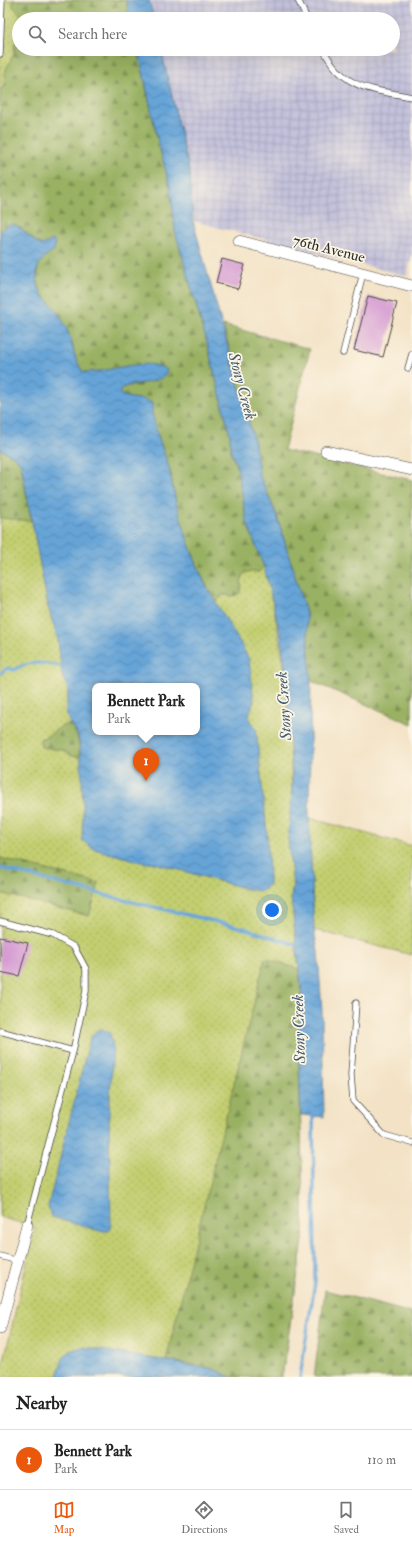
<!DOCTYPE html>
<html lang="en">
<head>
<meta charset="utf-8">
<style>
  body { margin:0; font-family:"IM FELL Double Pica",serif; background:#f2f2f2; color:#222 }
  .you { position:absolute; left:272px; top:910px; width:14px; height:14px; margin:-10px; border:3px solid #fff; border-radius:50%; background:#1a73e8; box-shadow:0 0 0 6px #1a73e833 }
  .badge { display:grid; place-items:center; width:26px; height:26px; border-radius:50%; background:#ea580c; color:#fff; font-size:13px; font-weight:700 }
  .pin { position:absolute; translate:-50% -33px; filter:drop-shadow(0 1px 2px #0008) }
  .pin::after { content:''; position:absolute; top:21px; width:14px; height:12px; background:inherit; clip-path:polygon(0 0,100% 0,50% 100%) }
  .popup { position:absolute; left:92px; top:683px; width:108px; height:52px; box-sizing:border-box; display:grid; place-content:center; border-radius:8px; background:#fff; filter:drop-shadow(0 1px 3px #0005); font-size:13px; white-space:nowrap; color:#767676 }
  .popup b { font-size:15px; color:#222 }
  .popup::after { content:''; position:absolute; left:50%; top:100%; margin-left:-8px; border:8px solid transparent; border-top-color:#fff }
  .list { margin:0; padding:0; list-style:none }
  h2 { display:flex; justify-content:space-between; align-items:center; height:52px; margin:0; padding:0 16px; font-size:17px }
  h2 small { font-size:13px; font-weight:400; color:#767676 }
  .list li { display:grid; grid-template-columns:26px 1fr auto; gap:12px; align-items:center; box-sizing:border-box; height:60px; padding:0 16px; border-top:1px solid #e0e0e0 }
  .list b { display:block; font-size:15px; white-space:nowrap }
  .list p { margin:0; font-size:13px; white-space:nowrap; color:#767676 }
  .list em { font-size:13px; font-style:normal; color:#767676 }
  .icon { flex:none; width:22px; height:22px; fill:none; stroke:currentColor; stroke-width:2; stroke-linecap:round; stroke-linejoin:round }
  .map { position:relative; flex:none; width:412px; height:1377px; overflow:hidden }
  .search { position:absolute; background:#fff; box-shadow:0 4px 16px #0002; left:12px; right:12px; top:12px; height:44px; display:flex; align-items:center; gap:10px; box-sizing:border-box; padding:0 14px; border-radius:22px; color:#767676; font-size:15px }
  .sheet { height:112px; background:#fff }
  nav { display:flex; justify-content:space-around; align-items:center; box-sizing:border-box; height:56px; border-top:1px solid #e0e0e0; background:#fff; font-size:11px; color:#767676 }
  nav a { display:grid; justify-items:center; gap:2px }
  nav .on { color:#ea580c }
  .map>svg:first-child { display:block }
  .industrial { fill:url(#industrial-grid) }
  .grass { fill:url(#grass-dots); stroke:#767c4d; fill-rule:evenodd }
  .forest { fill:url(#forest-firs); stroke:#626e46 }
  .water { fill:url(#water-waves); stroke:#486882; fill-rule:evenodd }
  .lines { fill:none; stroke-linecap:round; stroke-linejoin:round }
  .stream { stroke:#66a4d8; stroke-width:3.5 }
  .building { fill:#d69cd3 }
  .lane-casing { stroke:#494642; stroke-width:7 }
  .street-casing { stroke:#494642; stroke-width:12 }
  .lane { stroke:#fff; stroke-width:5.5 }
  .street { stroke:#fff; stroke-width:11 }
  .labels { text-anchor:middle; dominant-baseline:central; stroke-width:3.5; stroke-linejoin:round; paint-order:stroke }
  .street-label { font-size:15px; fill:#2b2b2b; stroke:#fcf5e5 }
  .water-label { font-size:16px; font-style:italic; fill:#435b70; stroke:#fcf5e5 }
</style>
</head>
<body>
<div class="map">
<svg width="412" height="1377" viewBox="0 0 412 1377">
  <defs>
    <pattern id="industrial-grid" width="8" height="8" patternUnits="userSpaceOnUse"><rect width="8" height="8" fill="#c3c1db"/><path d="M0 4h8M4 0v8" fill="none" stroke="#a8a6bc"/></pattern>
    <pattern id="grass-dots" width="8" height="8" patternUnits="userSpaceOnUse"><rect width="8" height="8" fill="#c2ce6f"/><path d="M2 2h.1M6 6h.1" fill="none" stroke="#a7b160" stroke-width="1.8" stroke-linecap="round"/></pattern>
    <pattern id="forest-firs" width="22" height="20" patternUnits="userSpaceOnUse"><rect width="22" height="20" fill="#99b162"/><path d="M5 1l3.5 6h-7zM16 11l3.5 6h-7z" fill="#7d9051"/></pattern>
    <pattern id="water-waves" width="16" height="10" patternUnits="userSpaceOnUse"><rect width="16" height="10" fill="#66a4d8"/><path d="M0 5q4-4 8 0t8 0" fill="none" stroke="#5486af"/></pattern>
  </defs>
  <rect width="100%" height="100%" fill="#fcf5e5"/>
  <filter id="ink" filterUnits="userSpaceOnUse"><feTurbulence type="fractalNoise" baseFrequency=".025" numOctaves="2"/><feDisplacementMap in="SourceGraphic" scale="8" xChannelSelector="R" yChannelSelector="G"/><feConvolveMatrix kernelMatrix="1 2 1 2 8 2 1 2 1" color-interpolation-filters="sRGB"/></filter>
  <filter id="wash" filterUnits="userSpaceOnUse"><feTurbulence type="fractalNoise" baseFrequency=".012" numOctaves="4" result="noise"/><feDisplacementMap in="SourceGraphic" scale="16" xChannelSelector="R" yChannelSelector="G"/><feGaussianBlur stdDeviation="0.9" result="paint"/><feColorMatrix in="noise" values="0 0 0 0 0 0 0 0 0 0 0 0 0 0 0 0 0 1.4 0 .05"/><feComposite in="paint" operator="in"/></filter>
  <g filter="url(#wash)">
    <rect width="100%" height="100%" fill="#f3e2c5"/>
    <polygon class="industrial" points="149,0 412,0 412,254 407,276 193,221 190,174 161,49 393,49 393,19 154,19"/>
    <g class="grass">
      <path d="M0,0H126L130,19H19V49H138L173,221L271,593L286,676L288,728L290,745L292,792L288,840L293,885L291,897L302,996L298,1034L304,1233L282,1377H0L35,1227L0,1217ZM95,686H197V732H95Z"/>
      <polygon points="309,818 412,846 412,955 314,930"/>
    </g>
    <g class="forest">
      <polygon points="13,0 126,0 130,19 22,19 20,14 13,7"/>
      <path d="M19,34V49H138L158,142L170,187L175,231L207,343L230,435L231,453L237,466L247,523L264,567L259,572H245L242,577L240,593L234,596L223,595L215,602C197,570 185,536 176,501C173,490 172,479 169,468C163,446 152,426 151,403C142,396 130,401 121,394V389L126,386L141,385L83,372L76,362L71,339L53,306L41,293L37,278L38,265L43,257L54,250L53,240L42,245C29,240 25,227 11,224L0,232V91L4,85L6,69L14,54L15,43Z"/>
      <polygon points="223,325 310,349 284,450 412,480 412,724 311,681 306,613 277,516 259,474 255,444"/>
      <polygon points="0,449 15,457 21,464 31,521 0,518"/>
      <path d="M70,724C78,735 80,743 79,757L72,756L63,750L41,747L40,739C52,736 58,725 70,724Z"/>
      <polygon points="0,858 99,883 89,916 0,893"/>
      <polygon points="265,958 299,969 302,996 298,1034 304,1233 282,1377 231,1377 213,1369 166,1360"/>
      <polygon points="325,1290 412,1313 412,1377 314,1377"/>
    </g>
    <g class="water">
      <polygon points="126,0 149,0 154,19 130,19"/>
      <polygon points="138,49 161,49 190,174 193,221 255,444 259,474 277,516 306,613 311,681 309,818 314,930 318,951 322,1012 324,1117 301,1115 298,1034 302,996 291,897 293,885 288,841 292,792 292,770 288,728 286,676 281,637 264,567 247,523 237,466 231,452 230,435 207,343 175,231 170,187 158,142"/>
      <path d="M11,224C25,227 29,240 42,245L53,240L55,242L54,250C37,261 32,273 41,292C43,297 49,302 53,306C58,313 62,319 66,327C73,343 73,358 83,372C107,374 146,355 167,370L165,376C151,385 132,382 121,389V394C130,401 142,396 152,403V412L157,433L169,468L176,502L191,550L205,584L241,644L249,660L254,701L249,715L250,722L253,723L256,728L267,832L269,877V884L264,890L259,891L247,889L151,862L146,863L94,849L82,840L83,805L80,745L77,733L70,724L66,712L68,689L62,676L58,640L48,607L21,464L15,457L0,449V232L3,228ZM95,686H197V732H95Z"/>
      <polygon points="97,1030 104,1030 110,1033 113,1046 109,1116 111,1224 109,1231 100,1231 51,1217 48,1206 90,1038"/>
      <path d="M84,1347L213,1369L231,1377H58C60,1360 66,1349 84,1347Z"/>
    </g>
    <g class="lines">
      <g class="stream">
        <path d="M1,673L7,668L14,670C27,660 45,663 60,666"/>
        <polyline points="0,868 120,899 243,928 297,945"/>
        <polyline points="300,1377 315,1282 313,1111"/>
      </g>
    </g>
    <g id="blocks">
      <g class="building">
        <polygon points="222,259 245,265 238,289 216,283"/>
        <polygon points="368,296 397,303 383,357 354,350"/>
        <polygon points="0,937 28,943 19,976 0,972"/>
      </g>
    </g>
  </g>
  <g filter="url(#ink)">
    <use href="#blocks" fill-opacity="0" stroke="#494642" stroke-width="1"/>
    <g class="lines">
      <g class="lane-casing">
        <g id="lane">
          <polyline points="298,0 307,19"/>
          <path d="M323,49C344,90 371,89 412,97"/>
          <polyline points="0,54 2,0"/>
          <polyline points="343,353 363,273"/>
          <polyline points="408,368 412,354"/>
          <polyline points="0,921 53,935 74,947 86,969 86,991 73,1051 27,1225"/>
          <polyline points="356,1003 351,1075 353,1101 384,1135 412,1143"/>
          <polyline points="0,1031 73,1051"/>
          <polyline points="0,1256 18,1261"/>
        </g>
      </g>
      <g class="street-casing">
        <g id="street">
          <polyline points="239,241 412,286"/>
          <polyline points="326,451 412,470"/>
          <polyline points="0,1328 27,1225"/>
        </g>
      </g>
      <use href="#lane" class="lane"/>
      <use href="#street" class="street"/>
    </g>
  </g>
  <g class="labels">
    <g class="street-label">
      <text transform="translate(329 249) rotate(14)">76th Avenue</text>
    </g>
    <g class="water-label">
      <text transform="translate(242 386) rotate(75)">Stony Creek</text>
      <text transform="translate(284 706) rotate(-94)">Stony Creek</text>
      <text transform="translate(299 1029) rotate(-92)">Stony Creek</text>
    </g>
  </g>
</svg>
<div class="you"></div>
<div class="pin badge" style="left:146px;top:781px">1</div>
<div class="popup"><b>Bennett Park</b>Park</div>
<div class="search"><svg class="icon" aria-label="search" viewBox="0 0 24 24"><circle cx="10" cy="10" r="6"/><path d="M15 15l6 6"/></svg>Search here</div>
</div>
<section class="sheet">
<h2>Nearby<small></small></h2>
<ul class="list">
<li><span class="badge">1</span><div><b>Bennett Park</b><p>Park</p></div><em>110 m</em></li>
</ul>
</section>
<nav>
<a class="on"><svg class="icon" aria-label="map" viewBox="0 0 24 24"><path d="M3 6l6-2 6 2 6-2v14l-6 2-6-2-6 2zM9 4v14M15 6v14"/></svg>Map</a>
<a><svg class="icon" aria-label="directions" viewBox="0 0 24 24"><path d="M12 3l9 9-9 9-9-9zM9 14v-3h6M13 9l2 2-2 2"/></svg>Directions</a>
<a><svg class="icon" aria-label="saved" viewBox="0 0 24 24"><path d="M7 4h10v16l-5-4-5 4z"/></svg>Saved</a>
</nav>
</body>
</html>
